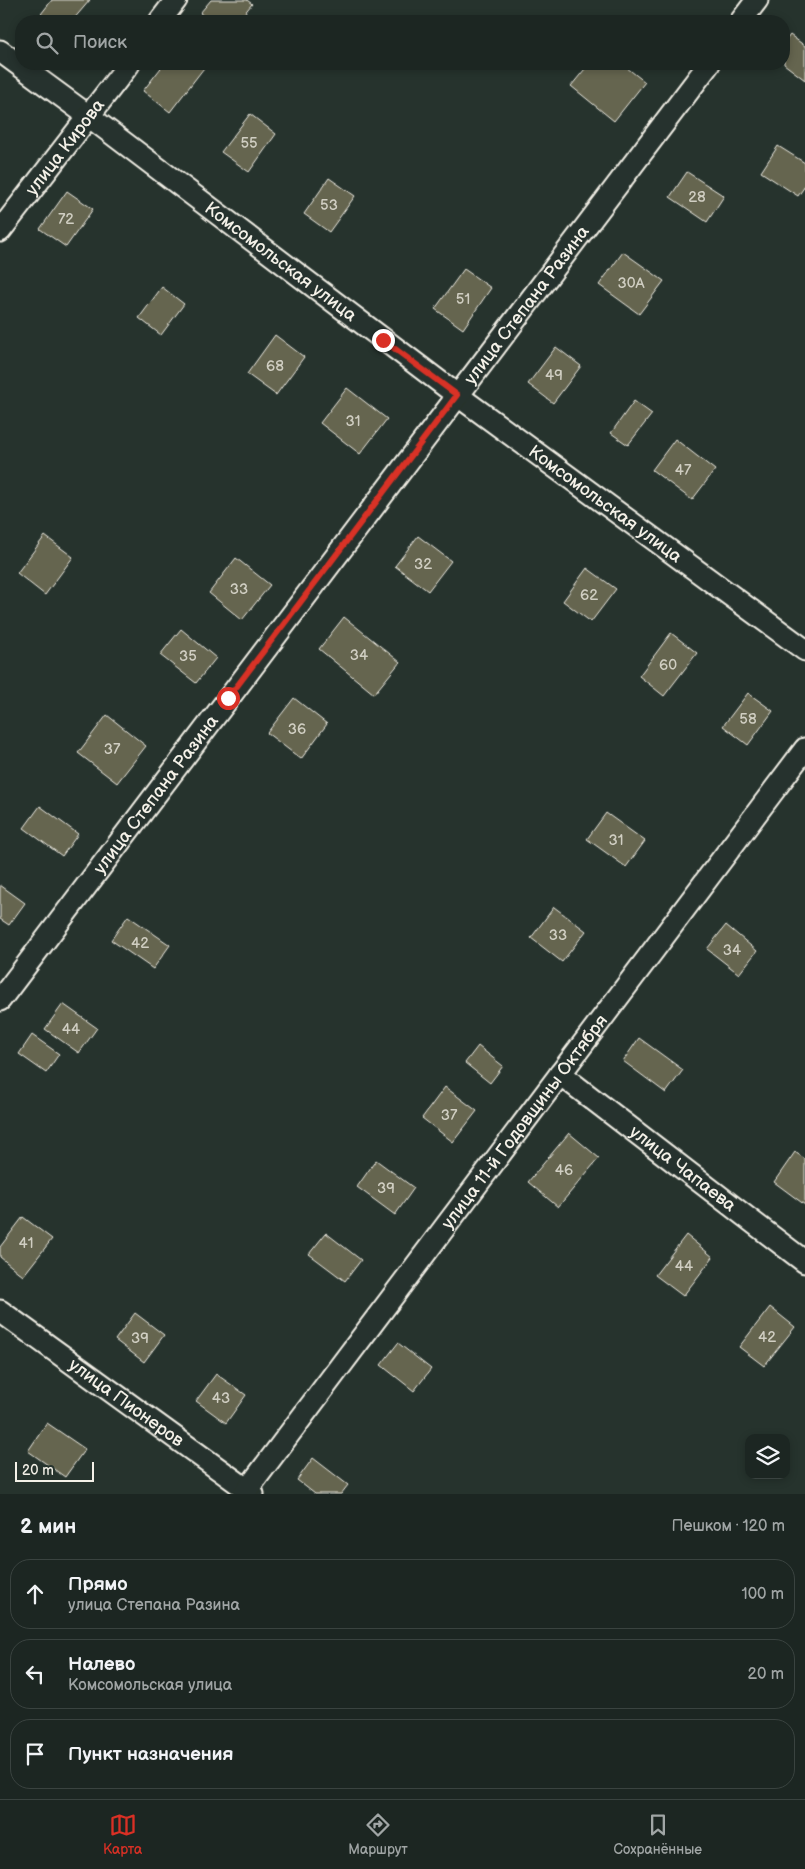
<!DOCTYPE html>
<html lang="ru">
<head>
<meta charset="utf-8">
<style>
  body { margin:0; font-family:"Balsamiq Sans",sans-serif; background:#29322f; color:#f1f3f6 }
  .controls { position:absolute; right:15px; bottom:15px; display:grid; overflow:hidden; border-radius:10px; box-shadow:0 2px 8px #0003 }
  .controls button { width:45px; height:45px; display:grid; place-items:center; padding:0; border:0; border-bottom:1px solid #3a4340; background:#1c2622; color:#f1f3f6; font:25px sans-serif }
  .scale { position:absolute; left:15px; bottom:12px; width:79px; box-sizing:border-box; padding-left:5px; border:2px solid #f4f1e8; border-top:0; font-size:14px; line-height:18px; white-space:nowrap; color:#f4f1e8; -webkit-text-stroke:4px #26332d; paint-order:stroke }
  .stop { position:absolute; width:15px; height:15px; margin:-11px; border:4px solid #d93025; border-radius:50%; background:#fff }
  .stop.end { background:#d93025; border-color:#fff; box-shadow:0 1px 5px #0008 }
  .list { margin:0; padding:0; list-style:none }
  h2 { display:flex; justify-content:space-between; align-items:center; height:65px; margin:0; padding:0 20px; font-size:21px }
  h2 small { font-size:16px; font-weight:400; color:#a0a5a5 }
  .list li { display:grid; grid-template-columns:32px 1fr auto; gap:15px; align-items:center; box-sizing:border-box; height:70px; margin:0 10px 10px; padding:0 10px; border:1px solid #3a4340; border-radius:20px }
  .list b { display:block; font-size:19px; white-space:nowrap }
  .list p { margin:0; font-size:16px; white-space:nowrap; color:#a0a5a5 }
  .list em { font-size:16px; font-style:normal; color:#a0a5a5 }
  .icon { flex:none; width:28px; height:28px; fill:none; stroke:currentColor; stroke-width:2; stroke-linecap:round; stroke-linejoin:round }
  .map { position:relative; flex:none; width:805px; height:1494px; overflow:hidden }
  .search { position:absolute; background:#1c2622; box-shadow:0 2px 8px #0003; left:15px; right:15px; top:15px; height:55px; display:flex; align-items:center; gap:12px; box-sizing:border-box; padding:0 18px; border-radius:20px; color:#a0a5a5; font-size:19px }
  .sheet { height:305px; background:#1c2622 }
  nav { display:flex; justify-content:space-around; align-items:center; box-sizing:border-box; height:70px; border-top:1px solid #3a4340; background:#1c2622; font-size:14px; color:#a0a5a5 }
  nav a { display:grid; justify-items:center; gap:2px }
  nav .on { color:#d93025 }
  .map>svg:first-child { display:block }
  .building { fill:#656550; stroke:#f4f1e8 }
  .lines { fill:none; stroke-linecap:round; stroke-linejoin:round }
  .street-casing { stroke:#f4f1e8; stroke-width:25 }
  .street { stroke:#26332d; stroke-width:21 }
  .route { stroke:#d93025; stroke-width:6 }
  .labels { text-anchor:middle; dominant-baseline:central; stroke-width:5; stroke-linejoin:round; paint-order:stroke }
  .number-label { font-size:15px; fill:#d0cec2 }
  .street-label { font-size:18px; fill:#f4f1e8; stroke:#26332d }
</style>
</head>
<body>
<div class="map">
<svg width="805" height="1494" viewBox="0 0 805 1494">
  <rect width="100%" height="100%" fill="#26332d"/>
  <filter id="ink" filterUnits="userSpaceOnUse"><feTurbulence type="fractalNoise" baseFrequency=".02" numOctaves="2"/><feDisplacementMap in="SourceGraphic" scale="10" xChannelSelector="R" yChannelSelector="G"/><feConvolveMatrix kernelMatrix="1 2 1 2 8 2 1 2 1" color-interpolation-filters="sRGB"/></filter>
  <g filter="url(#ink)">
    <g class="building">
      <polygon points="52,0 90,0 72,21 50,21 41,14"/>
      <polygon points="211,0 247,0 252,4 238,21 210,21 200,13"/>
      <polygon points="790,35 805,46 805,80 784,64 784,43"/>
      <polygon points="164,64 207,64 170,112 143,91"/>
      <polygon points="589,64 622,64 645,82 614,121 571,86"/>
      <polygon points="250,114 276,134 249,172 221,152"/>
      <polygon points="778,146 805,163 805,186 798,196 761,172"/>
      <polygon points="687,172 724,196 707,222 670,197"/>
      <polygon points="329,178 355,196 329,232 304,214"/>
      <polygon points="67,191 93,209 66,247 40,229"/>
      <polygon points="623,252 664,281 639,314 599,285"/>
      <polygon points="464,269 491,288 463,329 435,309"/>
      <polygon points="162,287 184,304 161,335 139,318"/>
      <polygon points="275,335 304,357 276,395 247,374"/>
      <polygon points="556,347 581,366 553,403 528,384"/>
      <polygon points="347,388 387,419 360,454 320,423"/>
      <polygon points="634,401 652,414 628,445 611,433"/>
      <polygon points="675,439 715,470 692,500 652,470"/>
      <polygon points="45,536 73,557 45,595 17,573"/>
      <polygon points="418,536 451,561 428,591 395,566"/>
      <polygon points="236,558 270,585 242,620 209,593"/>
      <polygon points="587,568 616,589 591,622 563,601"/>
      <polygon points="344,617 400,662 374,694 319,649"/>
      <polygon points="181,629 216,658 196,683 160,655"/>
      <polygon points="671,633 697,653 664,696 639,676"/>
      <polygon points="748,693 773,711 748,745 723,726"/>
      <polygon points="294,698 327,724 301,759 267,733"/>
      <polygon points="107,715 146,746 117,783 78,753"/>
      <polygon points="40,806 78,834 62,856 24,828"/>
      <polygon points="606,813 645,841 626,867 587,839"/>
      <polygon points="0,885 25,903 9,925 0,919"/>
      <polygon points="554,907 586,931 562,962 531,938"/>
      <polygon points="128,916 170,945 153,969 111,940"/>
      <polygon points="726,925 757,951 739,974 707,949"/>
      <polygon points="63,1004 97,1028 79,1053 45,1029"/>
      <polygon points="32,1035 59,1054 46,1073 19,1054"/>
      <polygon points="639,1038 683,1070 666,1093 623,1061"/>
      <polygon points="478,1046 503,1066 490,1083 465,1063"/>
      <polygon points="445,1087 477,1111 453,1142 422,1118"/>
      <polygon points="569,1133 599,1158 558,1207 528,1182"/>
      <polygon points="795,1152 805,1159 805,1205 774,1182"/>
      <polygon points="376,1160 414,1188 395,1215 357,1187"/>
      <polygon points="23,1217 52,1239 23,1276 0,1257 0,1247"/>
      <polygon points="326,1233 361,1260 345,1281 309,1254"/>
      <polygon points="686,1235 713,1257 683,1296 655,1275"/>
      <polygon points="770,1307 795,1327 764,1366 739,1347"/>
      <polygon points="135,1313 164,1335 144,1362 115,1340"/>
      <polygon points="398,1343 431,1369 414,1391 381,1365"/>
      <polygon points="216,1374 246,1395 226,1423 196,1401"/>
      <polygon points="47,1423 85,1449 65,1477 28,1451"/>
      <polygon points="313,1458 348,1485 341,1494 315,1494 297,1480"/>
    </g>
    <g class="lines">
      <g class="street-casing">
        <g id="street">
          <polyline points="160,21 176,0"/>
          <polyline points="741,21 757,0"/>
          <path id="s1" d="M0,51L90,117L457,395L805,650"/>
          <path id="s2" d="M0,231L129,64"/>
          <path id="s3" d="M0,1000L709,64"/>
          <path id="s4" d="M560,1074L805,1262"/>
          <path id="s5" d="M0,1311L253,1494"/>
          <path id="s6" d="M244,1494L805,749"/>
        </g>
      </g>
      <use href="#street" class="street"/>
    </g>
  </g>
  <g class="lines" filter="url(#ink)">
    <polyline class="route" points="228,698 457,395 383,340"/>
  </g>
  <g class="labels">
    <g class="number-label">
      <text x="249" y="143">55</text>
      <text x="697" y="197">28</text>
      <text x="329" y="205">53</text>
      <text x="66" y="219">72</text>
      <text x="631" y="283">30А</text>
      <text x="463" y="299">51</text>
      <text x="275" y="366">68</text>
      <text x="554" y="375">49</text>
      <text x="353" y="421">31</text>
      <text x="683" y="470">47</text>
      <text x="423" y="564">32</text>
      <text x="239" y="589">33</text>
      <text x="589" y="595">62</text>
      <text x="359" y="655">34</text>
      <text x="188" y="656">35</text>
      <text x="668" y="665">60</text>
      <text x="748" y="719">58</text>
      <text x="297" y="729">36</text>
      <text x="112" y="749">37</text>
      <text x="616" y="840">31</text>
      <text x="558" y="935">33</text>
      <text x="140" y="943">42</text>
      <text x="732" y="950">34</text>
      <text x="71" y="1029">44</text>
      <text x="449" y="1115">37</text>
      <text x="564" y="1170">46</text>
      <text x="386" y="1188">39</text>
      <text x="26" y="1243">41</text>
      <text x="684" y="1266">44</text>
      <text x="767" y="1337">42</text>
      <text x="140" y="1338">39</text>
      <text x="221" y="1398">43</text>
    </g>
    <g class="street-label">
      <text stroke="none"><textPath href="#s2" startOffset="106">улица Кирова</textPath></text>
      <text stroke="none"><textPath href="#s1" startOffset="351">Комсомольская улица</textPath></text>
      <text stroke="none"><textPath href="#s3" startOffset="872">улица Степана Разина</textPath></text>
      <text stroke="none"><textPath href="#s1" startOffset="756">Комсомольская улица</textPath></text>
      <text stroke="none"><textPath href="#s3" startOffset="258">улица Степана Разина</textPath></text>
      <text stroke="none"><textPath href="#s6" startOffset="466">улица 11-й Годовщины Октября</textPath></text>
      <text stroke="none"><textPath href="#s4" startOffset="155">улица Чапаева</textPath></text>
      <text stroke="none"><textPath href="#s5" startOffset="156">улица Пионеров</textPath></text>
    </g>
  </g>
</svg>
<div class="controls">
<button><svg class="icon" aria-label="layers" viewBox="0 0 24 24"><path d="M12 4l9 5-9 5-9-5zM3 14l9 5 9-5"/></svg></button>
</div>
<div class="scale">20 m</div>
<div class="stop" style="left:228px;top:698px"></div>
<div class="stop end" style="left:383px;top:340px"></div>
<div class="search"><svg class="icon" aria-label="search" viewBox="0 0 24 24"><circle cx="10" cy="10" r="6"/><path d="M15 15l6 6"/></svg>Поиск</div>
</div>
<section class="sheet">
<h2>2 мин<small>Пешком · 120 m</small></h2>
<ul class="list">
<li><svg class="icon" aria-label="ahead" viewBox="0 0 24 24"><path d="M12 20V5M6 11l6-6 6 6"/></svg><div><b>Прямо</b><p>улица Степана Разина</p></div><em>100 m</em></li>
<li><svg class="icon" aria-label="left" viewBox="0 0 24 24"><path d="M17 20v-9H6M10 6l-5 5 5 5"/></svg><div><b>Налево</b><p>Комсомольская улица</p></div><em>20 m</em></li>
<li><svg class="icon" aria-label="arrive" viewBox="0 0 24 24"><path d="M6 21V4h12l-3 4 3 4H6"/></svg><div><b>Пункт назначения</b></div></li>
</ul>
</section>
<nav>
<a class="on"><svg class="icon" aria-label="map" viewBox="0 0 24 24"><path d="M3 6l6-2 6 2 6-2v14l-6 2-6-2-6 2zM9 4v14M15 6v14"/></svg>Карта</a>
<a><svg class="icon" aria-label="directions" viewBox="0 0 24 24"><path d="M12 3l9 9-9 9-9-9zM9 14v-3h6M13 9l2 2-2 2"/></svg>Маршрут</a>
<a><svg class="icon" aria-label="saved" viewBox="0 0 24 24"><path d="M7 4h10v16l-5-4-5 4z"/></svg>Сохранённые</a>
</nav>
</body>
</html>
